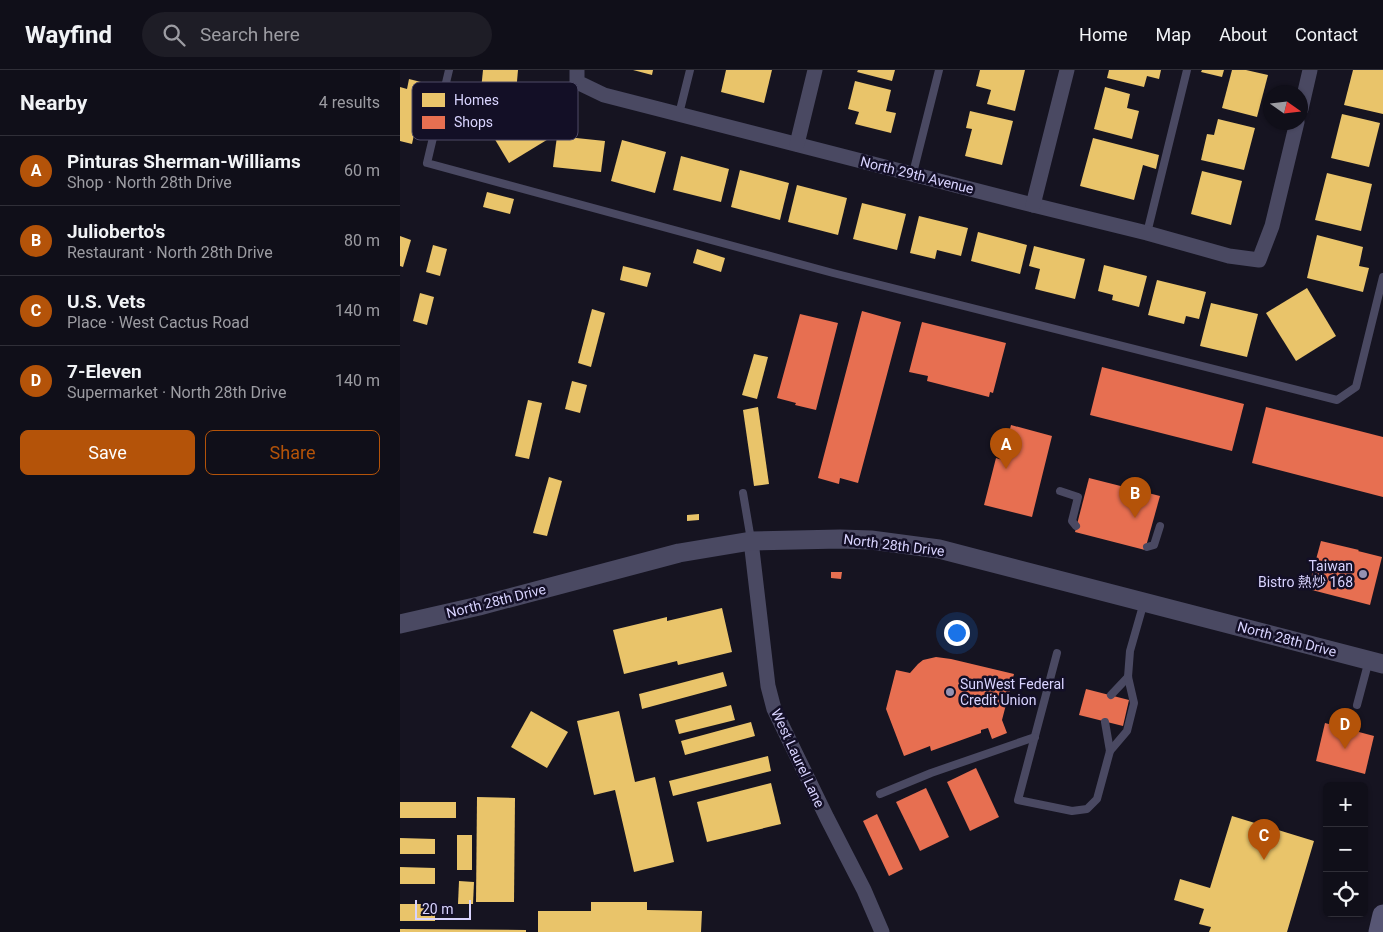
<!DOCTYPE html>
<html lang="en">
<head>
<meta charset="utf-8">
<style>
  body { margin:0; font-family:Roboto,"Noto Sans SC",sans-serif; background:#1e1d26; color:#f1f3f6 }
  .controls { position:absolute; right:15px; bottom:15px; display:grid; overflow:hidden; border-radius:8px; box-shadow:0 1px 4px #0004 }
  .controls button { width:45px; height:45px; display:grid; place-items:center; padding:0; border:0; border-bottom:1px solid #302f38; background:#100f19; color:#f1f3f6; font:25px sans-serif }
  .compass { position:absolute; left:863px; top:15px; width:45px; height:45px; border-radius:50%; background:#100f19; box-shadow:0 1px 4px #0004; rotate:104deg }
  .scale { position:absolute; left:15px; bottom:12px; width:56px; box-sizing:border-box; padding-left:5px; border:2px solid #d9d4ff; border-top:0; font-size:14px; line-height:18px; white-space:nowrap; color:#d9d4ff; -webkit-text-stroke:4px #130f26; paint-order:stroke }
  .you { position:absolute; left:556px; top:562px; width:18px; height:18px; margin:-12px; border:4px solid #fff; border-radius:50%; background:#1a73e8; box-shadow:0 0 0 8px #1a73e833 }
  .badge { display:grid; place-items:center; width:32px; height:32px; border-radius:50%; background:#b45309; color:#fff; font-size:16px; font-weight:700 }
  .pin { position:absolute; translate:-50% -41px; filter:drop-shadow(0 1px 2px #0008) }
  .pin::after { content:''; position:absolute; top:26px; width:18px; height:15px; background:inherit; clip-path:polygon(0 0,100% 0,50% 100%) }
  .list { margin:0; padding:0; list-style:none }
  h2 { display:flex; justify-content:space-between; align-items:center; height:65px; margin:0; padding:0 20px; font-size:21px }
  h2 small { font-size:16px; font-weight:400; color:#9c9ca2 }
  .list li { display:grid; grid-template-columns:32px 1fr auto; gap:15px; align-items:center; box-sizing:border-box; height:70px; padding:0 20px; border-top:1px solid #302f38 }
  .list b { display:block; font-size:19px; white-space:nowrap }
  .list p { margin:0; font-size:16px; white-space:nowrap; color:#9c9ca2 }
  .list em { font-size:16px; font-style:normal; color:#9c9ca2 }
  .actions { display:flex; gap:10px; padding:15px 20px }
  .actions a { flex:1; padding:11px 0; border:1px solid #b45309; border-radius:8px; text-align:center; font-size:18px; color:#b45309 }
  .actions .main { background:#b45309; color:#fff }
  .icon { flex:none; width:28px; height:28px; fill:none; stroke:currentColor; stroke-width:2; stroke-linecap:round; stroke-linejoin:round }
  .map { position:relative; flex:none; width:983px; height:862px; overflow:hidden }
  header { display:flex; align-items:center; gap:30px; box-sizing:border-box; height:70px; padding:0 25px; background:#100f19; border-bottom:1px solid #302f38 }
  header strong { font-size:24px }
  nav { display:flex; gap:28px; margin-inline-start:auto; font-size:18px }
  .search { width:350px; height:45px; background:#1e1d26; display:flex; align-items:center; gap:12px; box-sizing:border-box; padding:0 18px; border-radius:28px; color:#9c9ca2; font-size:19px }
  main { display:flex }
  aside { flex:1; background:#100f19 }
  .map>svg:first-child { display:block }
  .homes { fill:#e9c46a }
  .shops { fill:#e76f51 }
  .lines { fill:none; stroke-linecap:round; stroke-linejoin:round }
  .service { stroke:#4a4962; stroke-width:8 }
  .minor { stroke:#4a4962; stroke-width:15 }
  .tertiary { stroke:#4a4962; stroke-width:19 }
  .secondary { stroke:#575674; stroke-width:21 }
  .poi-dot { fill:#9591b1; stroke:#130f26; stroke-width:2 }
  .labels { text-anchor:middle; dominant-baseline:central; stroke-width:5; stroke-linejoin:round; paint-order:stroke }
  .street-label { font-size:14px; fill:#d9d4ff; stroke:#130f26 }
  .poi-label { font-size:14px; fill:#d9d4ff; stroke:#130f26; text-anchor:end }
  .key { fill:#130f26; stroke:#4e4a67; stroke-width:1 }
  .key-label { font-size:14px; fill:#d9d4ff }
</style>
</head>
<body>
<header>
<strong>Wayfind</strong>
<div class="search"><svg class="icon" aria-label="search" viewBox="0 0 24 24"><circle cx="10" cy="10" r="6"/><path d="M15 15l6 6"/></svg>Search here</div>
<nav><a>Home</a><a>Map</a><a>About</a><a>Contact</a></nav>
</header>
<main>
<aside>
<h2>Nearby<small>4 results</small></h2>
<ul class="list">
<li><span class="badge">A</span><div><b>Pinturas Sherman-Williams</b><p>Shop · North 28th Drive</p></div><em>60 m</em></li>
<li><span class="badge">B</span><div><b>Julioberto's</b><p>Restaurant · North 28th Drive</p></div><em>80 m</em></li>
<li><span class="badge">C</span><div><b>U.S. Vets</b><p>Place · West Cactus Road</p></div><em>140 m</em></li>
<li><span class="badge">D</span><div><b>7-Eleven</b><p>Supermarket · North 28th Drive</p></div><em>140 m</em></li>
</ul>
<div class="actions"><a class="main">Save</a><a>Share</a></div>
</aside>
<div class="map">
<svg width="983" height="862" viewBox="0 0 983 862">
  <rect width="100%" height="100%" fill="#161421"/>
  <g class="homes">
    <polygon points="83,0 118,0 116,23 81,20"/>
    <polygon points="233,0 253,0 252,5"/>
    <polygon points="326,0 372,0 364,33 321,22"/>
    <polygon points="458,0 495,0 492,11 457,2"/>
    <polygon points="580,0 625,0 615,41 587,34 591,20 576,16"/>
    <polygon points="709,0 761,0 759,9 747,6 744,17 707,8"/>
    <polygon points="802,0 824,0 822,7 801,2"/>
    <polygon points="832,0 846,0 868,5 857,47 822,38"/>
    <polygon points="953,0 983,0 983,44 944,35"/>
    <polygon points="9,9 25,13 12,74 0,71 0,17 7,19"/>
    <polygon points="455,11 491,20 486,41 496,43 491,63 455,54 459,42 448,39"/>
    <polygon points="705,17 730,24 727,38 739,41 732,69 694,59"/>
    <polygon points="126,26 150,68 109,93 84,51"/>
    <polygon points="570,41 613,51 602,95 565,86 572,59 566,58"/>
    <polygon points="942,44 980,53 969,97 931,88"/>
    <polygon points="818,49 855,58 844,100 801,90 807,64 814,65"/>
    <polygon points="157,66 205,71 201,102 153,97"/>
    <polygon points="693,68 759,85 756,99 743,95 734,130 680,116"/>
    <polygon points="222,70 266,82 255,123 211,111"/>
    <polygon points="281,86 329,99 321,132 273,120"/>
    <polygon points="340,100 389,113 380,150 331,137"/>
    <polygon points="802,101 842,111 831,155 791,144"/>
    <polygon points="927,103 972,114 961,161 915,150"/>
    <polygon points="397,115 447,128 438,165 388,152"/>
    <polygon points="87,122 114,129 110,144 83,137"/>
    <polygon points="462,133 506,144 497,180 453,169"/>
    <polygon points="519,146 568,158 561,186 537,180 535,189 510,183"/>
    <polygon points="578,162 627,175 620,204 571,191"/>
    <polygon points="917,165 963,177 959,196 969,198 963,222 907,208"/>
    <polygon points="0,166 11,170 3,197 0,196"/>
    <polygon points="33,175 47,179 40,206 26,202"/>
    <polygon points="634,176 685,189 675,229 635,219 640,199 629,196"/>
    <polygon points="297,179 325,188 321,202 293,193"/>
    <polygon points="704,195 747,206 739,237 712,230 713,225 698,221"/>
    <polygon points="223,196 251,203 247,217 220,210"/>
    <polygon points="757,210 806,222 799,249 786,246 784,254 748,245"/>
    <polygon points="907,218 936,266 896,291 866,243"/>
    <polygon points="20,223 34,227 27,255 13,251"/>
    <polygon points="811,233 858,244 847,287 800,276"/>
    <polygon points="192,239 205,243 191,297 178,293"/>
    <polygon points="354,284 368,287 357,329 342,325"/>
    <polygon points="172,311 187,315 180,343 165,339"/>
    <polygon points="128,330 142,333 129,389 115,386"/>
    <polygon points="358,337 369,414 354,416 343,340"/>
    <polygon points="149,407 162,411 147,466 133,463"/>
    <polygon points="299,444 299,450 287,451 287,445"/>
    <polygon points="322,538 332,582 278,595 277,591 224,604 213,560 267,547 267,551"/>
    <polygon points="323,602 327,616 242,639 239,624"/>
    <polygon points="331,635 335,650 279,664 275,650"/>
    <polygon points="131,641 168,662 147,698 111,677"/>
    <polygon points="219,641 235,712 255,707 274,792 234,802 215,720 194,725 177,651"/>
    <polygon points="351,652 355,666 285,685 281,671"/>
    <polygon points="368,686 371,701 273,726 269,711"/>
    <polygon points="371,713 381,754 307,772 297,732"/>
    <polygon points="77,727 115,728 114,832 76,832"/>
    <rect x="0" y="732" width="56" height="16"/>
    <polygon points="832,746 914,771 887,862 809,862 811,857 799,854 804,839 774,830 780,809 810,818"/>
    <rect x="57" y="765" width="15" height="35"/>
    <polygon points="0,768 35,769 35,784 0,784"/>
    <polygon points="0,797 35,798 35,814 0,814"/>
    <polygon points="59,811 74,812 73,834 58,834"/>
    <polygon points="191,832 247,832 247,840 302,841 301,862 138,862 138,841 191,841"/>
    <rect x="0" y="834" width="35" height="17"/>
    <polygon points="0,859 126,860 126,862 0,862"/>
  </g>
  <g class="shops">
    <polygon points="462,241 501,252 458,413 440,408 439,414 418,408"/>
    <polygon points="400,244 438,253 416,340 395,335 396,333 377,328"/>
    <polygon points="522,252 606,273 593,323 590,322 589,327 527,311 528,306 509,302"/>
    <polygon points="702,297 844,334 832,381 690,345"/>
    <polygon points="866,337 983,367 983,427 852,393"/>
    <polygon points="611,355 652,366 632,447 584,435 596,388 602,390"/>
    <polygon points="689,408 760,426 745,480 675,462"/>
    <polygon points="921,471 959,480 958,481 982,487 970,535 908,519"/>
    <polygon points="431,502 442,502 441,509 431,508"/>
    <polygon points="536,587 551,589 614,604 602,650 607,663 592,669 588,658 581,660 581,663 531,681 530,676 504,686 486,639 496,600 510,603 518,594 523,590"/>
    <polygon points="686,619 729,630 723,656 679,645"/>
    <polygon points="925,653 974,666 965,704 916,691"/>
    <polygon points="576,698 599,747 570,761 547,712"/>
    <polygon points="526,718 549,767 520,781 496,732"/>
    <polygon points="477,744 503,799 489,806 463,751"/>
  </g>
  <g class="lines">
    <g class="service">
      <polyline points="49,0 27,93 433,203 937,330 956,317 983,207"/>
      <polyline points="279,44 290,0"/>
      <polyline points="513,103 539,0"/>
      <polyline points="747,163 787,0"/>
      <polyline points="660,421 678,427 672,451 676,456"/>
      <polyline points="343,423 351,470"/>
      <polyline points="747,477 754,475 760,456"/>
      <polyline points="657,583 618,730 672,741 687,739 697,729 710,681 705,652"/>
      <polyline points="711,625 728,607"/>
      <polyline points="957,635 969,590"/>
      <polyline points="710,681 727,661 734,633 728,607 730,581 744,532"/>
      <polyline points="480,724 531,703 635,667"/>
    </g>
    <g class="minor">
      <polyline points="177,0 177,12 204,25 633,135 747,163 829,186 859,190 872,156 897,52"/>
      <polyline points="901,39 910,0"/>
      <polyline points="397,74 415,0"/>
      <polyline points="633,135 667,0"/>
      <polyline points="351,471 368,616 374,639 427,748 464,820 482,862"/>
    </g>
    <polyline class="tertiary" points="0,554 79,536 279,483 351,471 440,469 471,470 539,479 983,594"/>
    <polyline class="secondary" points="979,862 983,845"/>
  </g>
  <g class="poi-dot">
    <circle cx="963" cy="504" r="5"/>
    <circle cx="550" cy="622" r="5"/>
  </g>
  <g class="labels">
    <g class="street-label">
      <text transform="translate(517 105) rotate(14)">North 29th Avenue</text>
      <text transform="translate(494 475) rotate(7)">North 28th Drive</text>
      <text transform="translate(96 531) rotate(-14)">North 28th Drive</text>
      <text transform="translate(887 569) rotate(15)">North 28th Drive</text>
      <text transform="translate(398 688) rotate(65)">West Laurel Lane</text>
    </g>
    <g class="poi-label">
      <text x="953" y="496">Taiwan<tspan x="953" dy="16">Bistro 熱炒 168</tspan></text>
      <text x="560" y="614" text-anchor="start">SunWest Federal<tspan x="560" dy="16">Credit Union</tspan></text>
    </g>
  </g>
  <rect x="12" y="12" width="166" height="58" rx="8" class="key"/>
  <rect x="22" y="23" width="23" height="14" fill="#e9c46a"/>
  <rect x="22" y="46" width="23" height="13" fill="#e76f51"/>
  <g class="key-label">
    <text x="54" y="35">Homes</text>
    <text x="54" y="57">Shops</text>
  </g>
</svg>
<div class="controls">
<button>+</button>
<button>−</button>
<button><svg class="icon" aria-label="locate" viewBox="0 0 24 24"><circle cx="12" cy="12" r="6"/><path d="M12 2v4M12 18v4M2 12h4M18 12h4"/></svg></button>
</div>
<svg class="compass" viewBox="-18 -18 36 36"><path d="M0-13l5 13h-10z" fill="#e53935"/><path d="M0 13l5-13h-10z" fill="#9c9ca2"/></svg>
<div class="scale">20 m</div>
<div class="you"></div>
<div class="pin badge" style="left:606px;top:399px">A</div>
<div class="pin badge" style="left:735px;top:448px">B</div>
<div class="pin badge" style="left:864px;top:790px">C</div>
<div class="pin badge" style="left:945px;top:679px">D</div>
</div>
</main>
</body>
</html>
